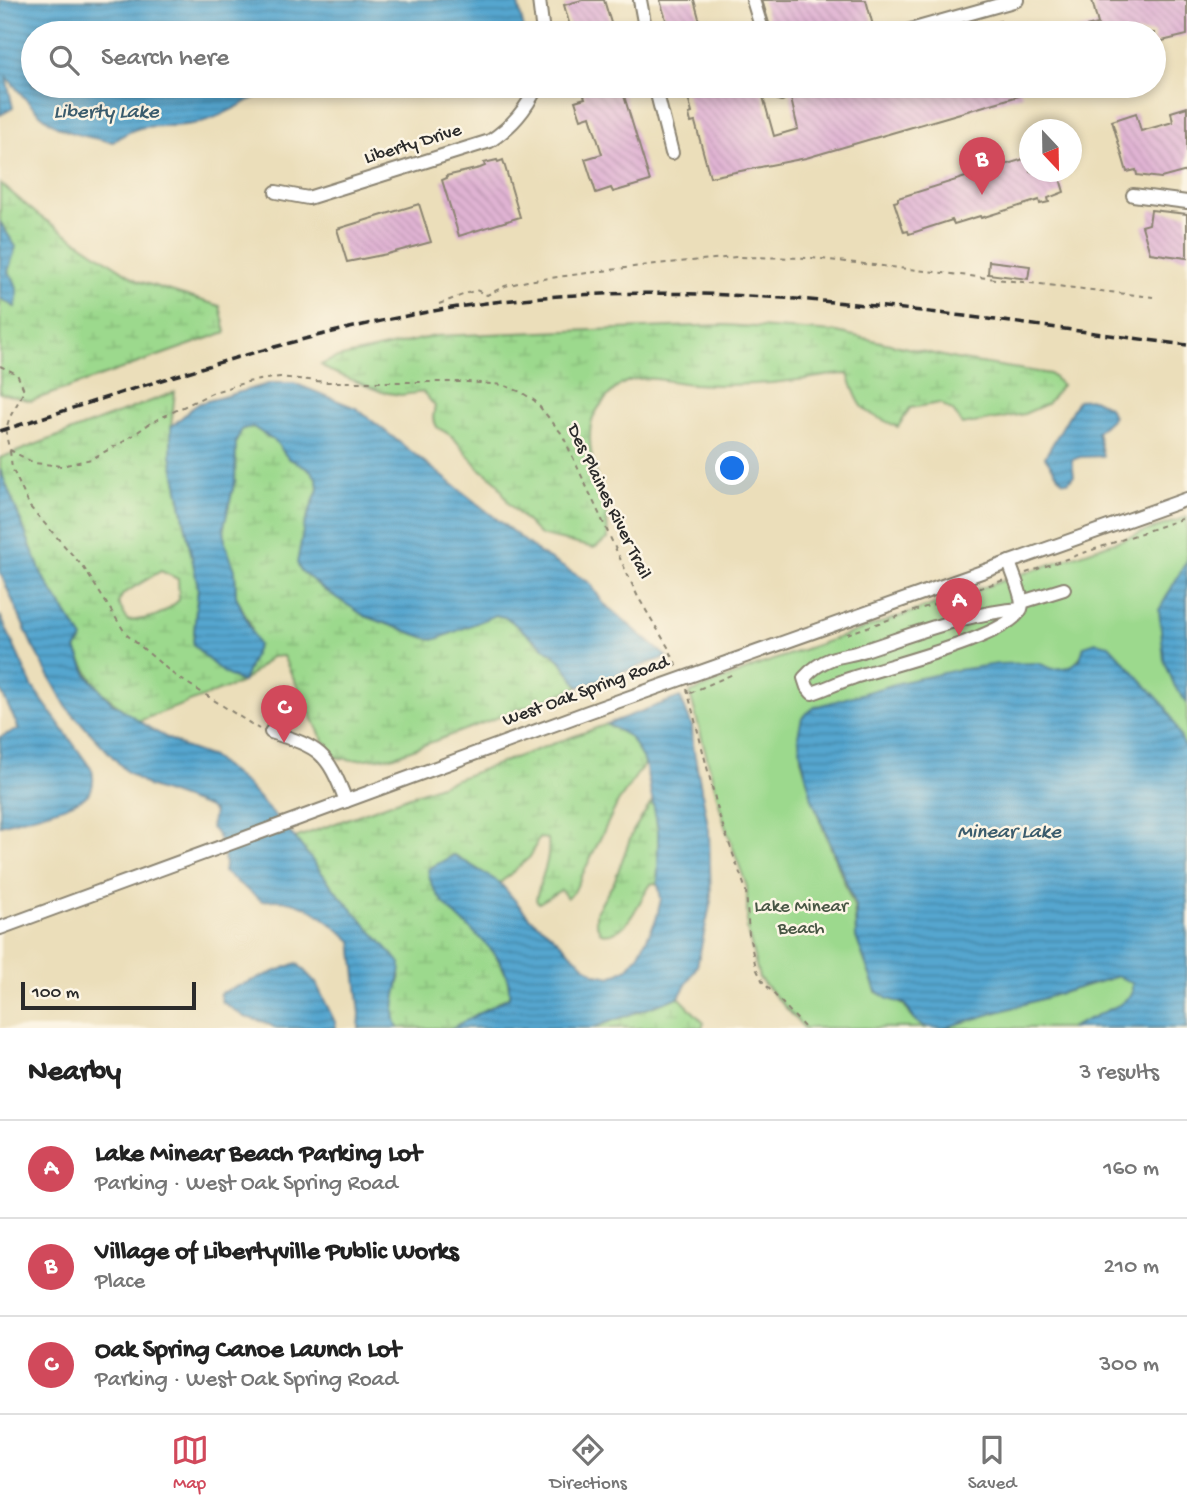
<!DOCTYPE html>
<html lang="en">
<head>
<meta charset="utf-8">
<style>
  body { margin:0; font-family:"Gochi Hand",sans-serif; background:#f6f6f6; color:#222 }
  .compass { position:absolute; left:1019px; top:119px; width:63px; height:63px; border-radius:50%; background:#fff; box-shadow:0 4px 10px #0003; rotate:158deg }
  .scale { position:absolute; left:21px; bottom:18px; width:175px; box-sizing:border-box; padding-left:7px; border:4px solid #2b2b2b; border-top:0; font-size:19px; line-height:24px; white-space:nowrap; color:#2b2b2b; -webkit-text-stroke:5px #fcf5e5; paint-order:stroke }
  .you { position:absolute; left:733px; top:469px; width:24px; height:24px; margin:-18px; border:5px solid #fff; border-radius:50%; background:#1a73e8; box-shadow:0 0 0 10px #1a73e833 }
  .badge { display:grid; place-items:center; width:46px; height:46px; border-radius:50%; background:#d1495b; color:#fff; font-size:23px; font-weight:700 }
  .pin { position:absolute; translate:-50% -58px; filter:drop-shadow(0 2px 4px #0008) }
  .pin::after { content:''; position:absolute; top:37px; width:24px; height:21px; background:inherit; clip-path:polygon(0 0,100% 0,50% 100%) }
  .list { margin:0; padding:0; list-style:none }
  h2 { display:flex; justify-content:space-between; align-items:center; height:91px; margin:0; padding:0 28px; font-size:30px }
  h2 small { font-size:23px; font-weight:400; color:#767676 }
  .list li { display:grid; grid-template-columns:46px 1fr auto; gap:21px; align-items:center; box-sizing:border-box; height:98px; padding:0 28px; border-top:2px solid #e0e0e0 }
  .list b { display:block; font-size:26px; white-space:nowrap }
  .list p { margin:0; font-size:23px; white-space:nowrap; color:#767676 }
  .list em { font-size:23px; font-style:normal; color:#767676 }
  .icon { flex:none; width:38px; height:38px; fill:none; stroke:currentColor; stroke-width:2; stroke-linecap:round; stroke-linejoin:round }
  .map { position:relative; flex:none; width:1187px; height:1028px; overflow:hidden }
  .search { position:absolute; background:#fff; box-shadow:0 4px 10px #0003; left:21px; right:21px; top:21px; height:77px; display:flex; align-items:center; gap:18px; box-sizing:border-box; padding:0 24px; border-radius:38px; color:#767676; font-size:26px }
  .sheet { height:385px; background:#fff }
  nav { display:flex; justify-content:space-around; align-items:center; box-sizing:border-box; height:98px; border-top:2px solid #e0e0e0; background:#fff; font-size:19px; color:#767676 }
  nav a { display:grid; justify-items:center; gap:4px }
  nav .on { color:#d1495b }
  .map>svg:first-child { display:block }
  .wetland { fill:url(#wetland-marsh); stroke:#64825c; stroke-width:2; fill-rule:evenodd }
  .park { fill:#9cd98d; stroke:#64825c; stroke-width:2 }
  .water { fill:url(#water-rules); stroke:#40687d; stroke-width:2 }
  .building { fill:url(#building-back-hatch) }
  .lines { fill:none; stroke-linecap:round; stroke-linejoin:round }
  .minor-casing { stroke:#8b8472; stroke-width:16 }
  .path { stroke:#8b8472; stroke-width:2; stroke-dasharray:5 5; stroke-linecap:butt }
  .minor { stroke:#fff; stroke-width:12 }
  .rail { stroke:#2b2b2b; stroke-width:3.5; stroke-dasharray:10 5; stroke-linecap:butt }
  .labels { text-anchor:middle; dominant-baseline:central; stroke-width:5; stroke-linejoin:round; paint-order:stroke }
  .street-label { font-size:19px; fill:#2b2b2b; stroke:#fcf5e5 }
  .park-label { font-size:19px; fill:#475644; stroke:#fcf5e5 }
  .water-label { font-size:21px; font-style:italic; fill:#3b5c6d; stroke:#fcf5e5 }
</style>
</head>
<body>
<div class="map">
<svg width="1187" height="1028" viewBox="0 0 1187 1028">
  <defs>
    <pattern id="wetland-marsh" width="20" height="14" patternUnits="userSpaceOnUse" patternTransform="scale(1.75)"><rect width="20" height="14" fill="#9cd98d"/><path d="M1 5h8M5 5V1M11 12h8M15 12V8" fill="none" stroke="#87ba7a"/></pattern>
    <pattern id="water-rules" width="6" height="5" patternUnits="userSpaceOnUse" patternTransform="scale(1.75)"><rect width="6" height="5" fill="#54a6cf"/><path d="M0 2.5h6" fill="none" stroke="#4687a8"/></pattern>
    <pattern id="building-back-hatch" width="6" height="6" patternUnits="userSpaceOnUse" patternTransform="scale(1.75)"><rect width="6" height="6" fill="#e0b3d3"/><path d="M-1 5l2 2M0 0l6 6M5-1l2 2" fill="none" stroke="#c09ab5"/></pattern>
  </defs>
  <rect width="100%" height="100%" fill="#fcf5e5"/>
  <filter id="ink" filterUnits="userSpaceOnUse"><feTurbulence type="fractalNoise" baseFrequency=".0143" numOctaves="2"/><feDisplacementMap in="SourceGraphic" scale="14" xChannelSelector="R" yChannelSelector="G"/><feConvolveMatrix kernelMatrix="1 2 1 2 8 2 1 2 1" color-interpolation-filters="sRGB"/></filter>
  <filter id="wash" filterUnits="userSpaceOnUse"><feTurbulence type="fractalNoise" baseFrequency=".00686" numOctaves="4" result="noise"/><feDisplacementMap in="SourceGraphic" scale="28" xChannelSelector="R" yChannelSelector="G"/><feGaussianBlur stdDeviation="1.57" result="paint"/><feColorMatrix in="noise" values="0 0 0 0 0 0 0 0 0 0 0 0 0 0 0 0 0 1.4 0 .05"/><feComposite in="paint" operator="in"/></filter>
  <g filter="url(#wash)">
    <rect width="100%" height="100%" fill="#ebdeba"/>
    <g class="wetland">
      <polygon points="0,183 38,215 138,281 220,306 226,332 31,401 0,393 0,298 14,307 17,300 8,272 6,229 0,222"/>
      <path d="M724,325L837,332L956,359L1050,374L1062,385L1047,404L1024,414L962,425L954,412L940,403L910,408L898,427C862,410 861,413 848,374C833,374 820,377 806,379C771,384 728,386 693,384C673,383 643,373 624,383C612,389 594,410 591,424C586,455 599,482 606,512C608,521 607,530 608,539L594,548L540,535L509,504L497,482L478,467L453,437L437,427L433,418L435,406L423,392L401,395L382,392L328,370L321,365L333,359L435,336Z"/>
      <path d="M175,392L171,427V455L198,587L193,644L213,664L234,679L252,628L236,596L235,570L225,543L224,526L235,480L236,442L242,429L253,427L276,442L288,458L310,470L317,479L318,489L304,526L300,570L323,589L365,616L426,638L437,639L496,615L507,618L560,660L579,687L392,757L353,760L334,757L321,736L283,656L271,657L243,682L139,721C107,699 92,686 76,649L83,639L43,577L0,469V458ZM161,571L178,579L179,600C161,616 152,619 128,621L118,603L123,594Z"/>
      <path d="M607,724L630,737L645,763L618,802L574,892L567,898L561,890L539,903L536,900C540,877 551,863 548,839L539,838L530,857L500,883L455,855L440,898C465,922 512,959 509,996L452,1028H398C389,1010 396,994 401,976L295,838Z"/>
      <path d="M653,800L658,829V884L652,883C638,899 629,939 601,933L596,924V912L614,882L633,831Z"/>
      <polygon points="679,997 704,1023 702,1028 592,1028"/>
    </g>
    <g class="park">
      <polygon points="1187,517 1187,754 1084,651 1075,664 1066,670 800,734 801,759 817,813 854,907 856,937 876,992 904,1005 913,1019 925,1028 804,1028 759,978 747,928 747,887 725,826 690,693 759,665"/>
      <polygon points="1119,976 1133,983 1132,995 1118,1006 1070,1028 944,1028"/>
    </g>
    <g class="water">
      <path d="M0,0H517L525,33H33V86H278C250,98 222,119 192,124C157,130 145,118 113,142C92,138 66,134 49,121C32,109 20,92 6,76L13,108L0,115Z"/>
      <path d="M0,222L16,247L8,272C18,282 19,295 15,307L0,298Z"/>
      <path d="M272,383H294L356,408L541,554L590,583L603,603L667,657L579,687L560,660L507,618L496,615L437,639L426,638L365,616L323,589L300,570L297,563L304,526L318,489L317,479L310,470L288,458L276,442L253,427L242,429L236,442L235,480L224,526L225,543L235,570L236,596L258,645L243,682C223,676 207,659 193,644L198,587L171,455V427L197,404Z"/>
      <polygon points="1093,399 1109,407 1113,417 1097,432 1103,456 1080,457 1072,460 1074,476 1068,482 1062,481 1045,457 1078,400"/>
      <path d="M0,469L43,577L83,639L76,649L87,675L110,701L154,731L184,747L212,757L246,784L295,838L335,890L401,964C401,986 388,1007 398,1028H359L360,1014L352,941C323,917 302,895 262,901L224,872C227,859 222,837 211,828L214,812L207,807L148,786L126,771L67,708L32,645L0,572Z"/>
      <polygon points="1187,560 1187,703 1175,687 1164,660 1159,610"/>
      <path d="M0,615L32,686L92,770C94,779 94,790 86,796C69,809 22,818 0,825V737L19,729L0,689Z"/>
      <path d="M1096,642L1109,645L1166,707L1187,751V1028H1070L1119,1005L1132,994V983L1118,976L944,1028C919,1028 917,1026 905,1004L888,999L876,991L856,937V906L812,799L801,755L798,735L802,717L815,707L902,682L957,670L998,664L1038,663L1053,669L1070,667L1080,659L1084,646Z"/>
      <path d="M680,697L692,726L693,746L709,830L711,901L697,966L679,997L592,1028H452L509,997C515,941 431,918 428,869L454,855L500,883L530,918L548,931L586,967L596,974L611,977L628,968L638,956L656,920L661,899L658,884V829L645,763L630,737L607,724Z"/>
      <polygon points="297,963 316,983 335,1022 336,1028 276,1028 264,1022 245,1017 222,1002 220,993"/>
    </g>
    <g id="blocks">
      <g class="building">
        <polygon points="582,0 604,0 614,33 572,33 564,5"/>
        <polygon points="660,0 694,0 703,33 670,33"/>
        <polygon points="762,0 866,0 875,33 772,33"/>
        <polygon points="1092,0 1187,0 1187,35 1154,43 1154,33 1075,33 1074,30 1098,24"/>
        <polygon points="1000,21 1004,33 968,33 968,31"/>
        <polygon points="581,86 621,86 650,181 613,192 611,188 596,193 585,159 602,154 590,116 581,119 575,101 585,98"/>
        <polygon points="685,86 760,86 774,136 798,129 788,86 1019,86 1022,95 806,158 710,177 695,122 691,123 689,114 692,113"/>
        <polygon points="1187,107 1187,171 1161,178 1137,175 1136,170 1127,172 1112,121 1136,113 1141,131 1173,122 1171,112"/>
        <polygon points="1030,157 1030,172 1058,172 1064,192 1048,198 1049,202 1040,204 1039,200 981,218 980,216 954,224 952,220 909,234 908,231 904,232 894,202 898,201 898,198"/>
        <polygon points="497,160 498,162 503,160 520,217 459,236 442,180 447,178 446,176 480,168 485,166 484,163"/>
        <polygon points="419,204 431,242 387,254 347,262 337,229"/>
        <polygon points="1151,210 1187,214 1187,258 1150,253 1142,226 1149,224"/>
        <polygon points="989,261 1030,266 1028,279 988,274"/>
      </g>
    </g>
  </g>
  <g filter="url(#ink)">
    <use href="#blocks" fill-opacity="0" stroke="#8b8472" stroke-width="2"/>
    <g class="lines">
      <g class="minor-casing">
        <g id="minor">
          <polyline points="539,0 543,33"/>
          <polyline points="640,0 646,33"/>
          <polyline points="753,0 763,33"/>
          <polyline points="900,33 1017,0"/>
          <polyline points="655,86 672,153"/>
          <polyline points="779,86 781,94"/>
          <path d="M276,192L308,198L490,141C512,126 526,110 537,86"/>
          <polyline points="1133,195 1187,202"/>
          <path d="M1009,562C1012,572 1025,600 1021,609C1007,638 885,666 852,678C838,682 826,689 812,693L807,687L804,678C812,669 820,663 831,659C841,655 852,655 862,651C914,634 966,613 1021,609"/>
          <polyline points="1022,602 1064,589"/>
          <path d="M271,732C320,748 327,751 346,801"/>
          <polyline points="0,928 588,712 1187,499"/>
        </g>
      </g>
      <g class="path">
        <polyline points="439,304 476,290 487,295 505,286 527,281 656,264 736,257 812,258 1153,297"/>
        <path d="M0,366L17,374L24,390C14,414 0,422 10,450L34,463L62,466L91,459L123,442L152,422L214,392L247,382L280,377L326,382H468L503,385L521,392L535,401L562,434L638,597L668,647L678,668"/>
        <polyline points="10,451 12,468 30,507 84,568 126,634 173,674 259,729"/>
        <polyline points="1026,573 1187,517"/>
        <polyline points="847,634 1004,580"/>
        <polyline points="687,689 720,818 746,890 749,935 756,968 763,982 805,1028"/>
        <polyline points="690,693 733,674"/>
      </g>
      <use href="#minor" class="minor"/>
      <path class="rail" d="M0,431C183,374 366,308 559,296C769,283 979,319 1187,345"/>
    </g>
  </g>
  <g class="labels">
    <g class="street-label">
      <text transform="translate(413 145) rotate(-17)">Liberty Drive</text>
      <text transform="translate(608 502) rotate(64)">Des Plaines River Trail</text>
      <text transform="translate(586 692) rotate(-20)">West Oak Spring Road</text>
    </g>
    <g class="park-label">
      <text x="801" y="907">Lake Minear<tspan x="801" dy="22">Beach</tspan></text>
    </g>
    <g class="water-label">
      <text x="106" y="113">Liberty Lake</text>
      <text x="1009" y="833">Minear Lake</text>
    </g>
  </g>
</svg>
<svg class="compass" viewBox="-18 -18 36 36"><path d="M0-13l5 13h-10z" fill="#e53935"/><path d="M0 13l5-13h-10z" fill="#767676"/></svg>
<div class="scale">100 m</div>
<div class="you"></div>
<div class="pin badge" style="left:959px;top:636px">A</div>
<div class="pin badge" style="left:982px;top:195px">B</div>
<div class="pin badge" style="left:284px;top:743px">C</div>
<div class="search"><svg class="icon" aria-label="search" viewBox="0 0 24 24"><circle cx="10" cy="10" r="6"/><path d="M15 15l6 6"/></svg>Search here</div>
</div>
<section class="sheet">
<h2>Nearby<small>3 results</small></h2>
<ul class="list">
<li><span class="badge">A</span><div><b>Lake Minear Beach Parking Lot</b><p>Parking · West Oak Spring Road</p></div><em>160 m</em></li>
<li><span class="badge">B</span><div><b>Village of Libertyville Public Works</b><p>Place</p></div><em>210 m</em></li>
<li><span class="badge">C</span><div><b>Oak Spring Canoe Launch Lot</b><p>Parking · West Oak Spring Road</p></div><em>300 m</em></li>
</ul>
</section>
<nav>
<a class="on"><svg class="icon" aria-label="map" viewBox="0 0 24 24"><path d="M3 6l6-2 6 2 6-2v14l-6 2-6-2-6 2zM9 4v14M15 6v14"/></svg>Map</a>
<a><svg class="icon" aria-label="directions" viewBox="0 0 24 24"><path d="M12 3l9 9-9 9-9-9zM9 14v-3h6M13 9l2 2-2 2"/></svg>Directions</a>
<a><svg class="icon" aria-label="saved" viewBox="0 0 24 24"><path d="M7 4h10v16l-5-4-5 4z"/></svg>Saved</a>
</nav>
</body>
</html>
